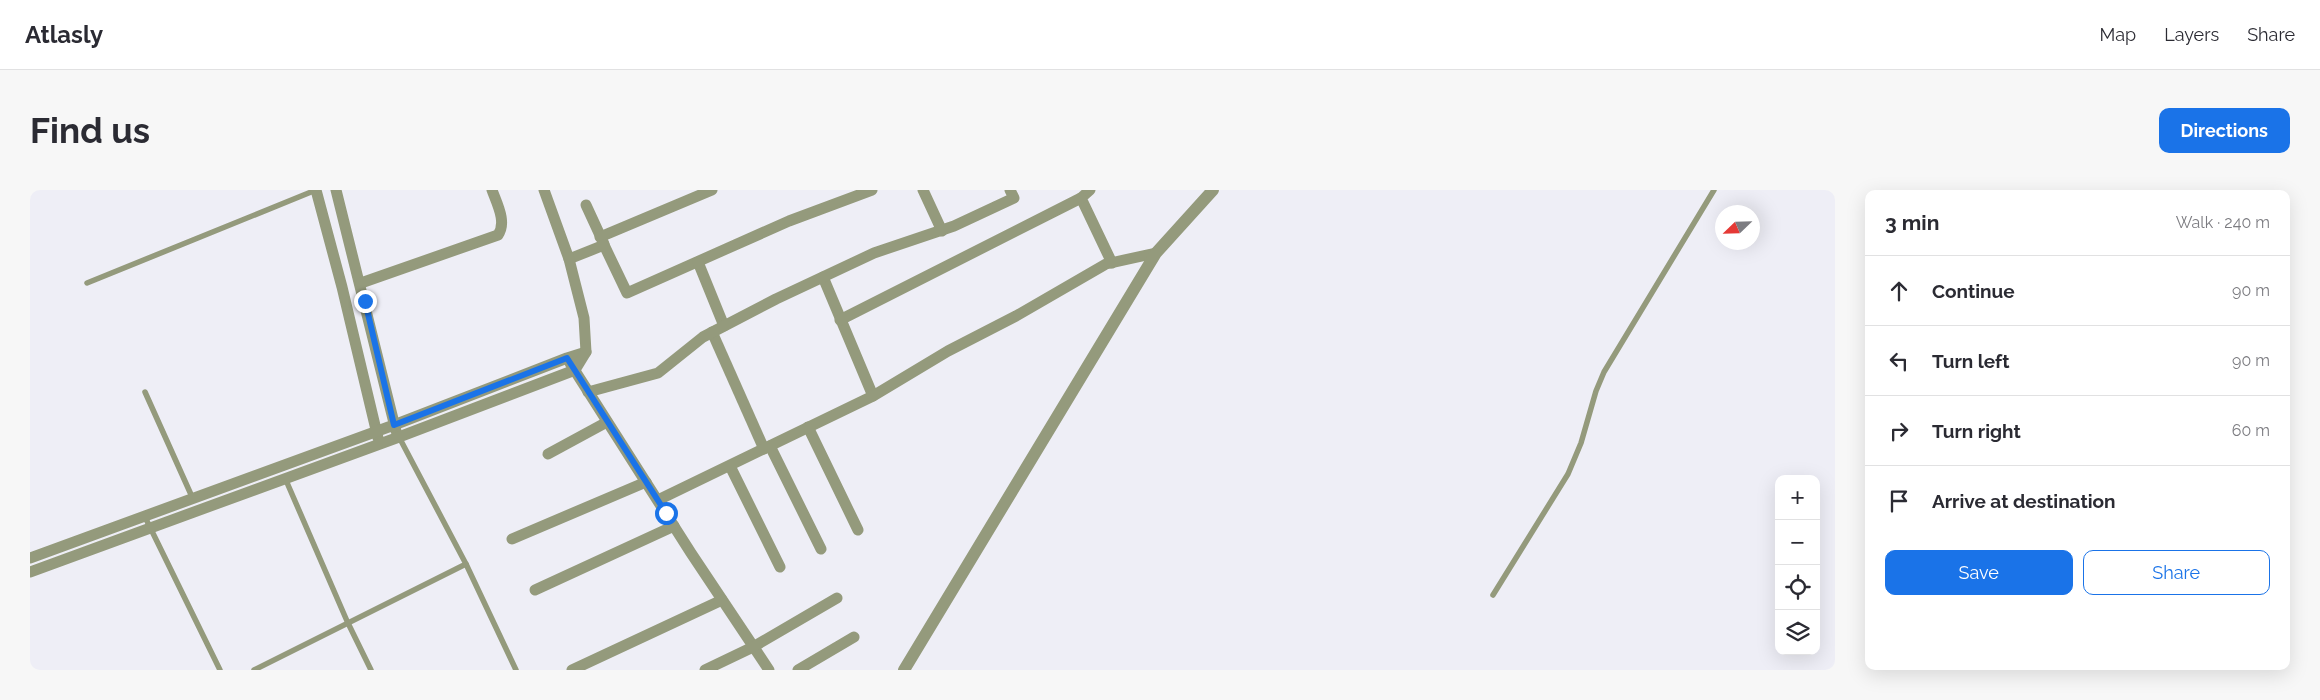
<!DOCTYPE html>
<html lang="en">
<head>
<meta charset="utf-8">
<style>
  body { margin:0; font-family:Raleway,sans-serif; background:#f7f7f7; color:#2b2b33 }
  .controls { position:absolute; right:15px; bottom:15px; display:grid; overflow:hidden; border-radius:10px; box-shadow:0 5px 20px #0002 }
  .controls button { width:45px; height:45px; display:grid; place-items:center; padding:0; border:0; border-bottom:1px solid #e1e1e2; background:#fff; color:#2b2b33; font:25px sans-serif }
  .compass { position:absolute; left:1685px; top:15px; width:45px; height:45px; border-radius:50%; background:#fff; box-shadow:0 5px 20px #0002; rotate:247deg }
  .stop { position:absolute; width:15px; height:15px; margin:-11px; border:4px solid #1a73e8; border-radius:50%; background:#fff }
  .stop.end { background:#1a73e8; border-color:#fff; box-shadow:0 1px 5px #0008 }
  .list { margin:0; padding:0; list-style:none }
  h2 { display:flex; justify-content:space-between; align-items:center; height:65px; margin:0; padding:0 20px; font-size:21px }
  h2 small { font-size:16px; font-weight:400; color:#7c7c81 }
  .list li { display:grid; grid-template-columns:32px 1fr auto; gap:15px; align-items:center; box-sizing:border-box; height:70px; padding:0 20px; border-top:1px solid #e1e1e2 }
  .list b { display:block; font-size:19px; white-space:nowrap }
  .list em { font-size:16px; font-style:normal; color:#7c7c81 }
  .actions { display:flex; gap:10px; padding:15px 20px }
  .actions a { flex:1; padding:11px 0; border:1px solid #1a73e8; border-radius:10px; text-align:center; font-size:18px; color:#1a73e8 }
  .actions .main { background:#1a73e8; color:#fff }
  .icon { flex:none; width:28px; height:28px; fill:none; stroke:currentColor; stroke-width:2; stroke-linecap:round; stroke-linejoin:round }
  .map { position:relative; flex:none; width:1805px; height:480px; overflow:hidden; border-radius:10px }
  header { display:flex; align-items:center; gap:30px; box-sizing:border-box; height:70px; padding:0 25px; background:#fff; border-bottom:1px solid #e1e1e2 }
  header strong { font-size:24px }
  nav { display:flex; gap:28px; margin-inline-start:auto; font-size:18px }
  .intro { display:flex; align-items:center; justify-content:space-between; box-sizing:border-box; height:120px; padding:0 30px }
  h1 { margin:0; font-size:35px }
  .button { padding:12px 22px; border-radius:10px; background:#1a73e8; color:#fff; font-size:18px; font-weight:700 }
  main { display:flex; gap:30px; padding:0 30px }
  aside { flex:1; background:#fff; border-radius:10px; box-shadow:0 5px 20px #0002 }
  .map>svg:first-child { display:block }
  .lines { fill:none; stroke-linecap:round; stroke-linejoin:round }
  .service { stroke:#949a7c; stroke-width:5.5 }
  .minor { stroke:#949a7c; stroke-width:11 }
  .tertiary { stroke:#949a7c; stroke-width:12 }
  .route { stroke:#1a73e8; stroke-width:6 }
</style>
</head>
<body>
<header>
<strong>Atlasly</strong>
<nav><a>Map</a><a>Layers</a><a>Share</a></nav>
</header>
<div class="intro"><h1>Find us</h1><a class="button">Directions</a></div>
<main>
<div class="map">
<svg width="1805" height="480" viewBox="0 0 1805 480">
  <rect width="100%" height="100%" fill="#eeeef6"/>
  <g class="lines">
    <g class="service">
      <polyline points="57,93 286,0"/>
      <polyline points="115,202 163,309"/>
      <polyline points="369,247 436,374 486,480"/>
      <polyline points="255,288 317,431 341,480"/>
      <polyline points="115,327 190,480"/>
      <polyline points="1463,405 1538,284 1551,253 1566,201 1574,182 1684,0"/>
      <polyline points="224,480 436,374"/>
    </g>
    <g class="minor">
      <polyline points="286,0 312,97 348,248"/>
      <polyline points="306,0 366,241"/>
      <polyline points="893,0 912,41"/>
      <polyline points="1060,0 1051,8 1082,73"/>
      <polyline points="556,15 574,54"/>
      <polyline points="570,47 682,0"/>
      <polyline points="539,69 574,55 597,103 759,31 842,0"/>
      <polyline points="668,72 694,136"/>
      <polyline points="793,87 843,206"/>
      <path d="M331,93L468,45C477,32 467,14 462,0"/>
      <polyline points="810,130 1051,8"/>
      <polyline points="682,142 734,259"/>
      <polyline points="540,173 661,363 739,480"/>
      <polyline points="558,202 628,183 673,147 746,109 844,63 924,36 984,8 980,0"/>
      <polyline points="778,237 828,340"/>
      <polyline points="740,256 791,359"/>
      <polyline points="518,264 577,232"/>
      <polyline points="700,276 750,377"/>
      <polyline points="628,310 843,206 918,161 986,126 1076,74 1126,63"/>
      <polyline points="482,349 616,292"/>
      <polyline points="0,368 364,235 537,168 556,162"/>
      <polyline points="0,382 369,247 545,180 556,162 554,128 539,69 514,0"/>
      <polyline points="505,400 644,336"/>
      <polyline points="542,480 692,410"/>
      <polyline points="675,480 723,457 807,408"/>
      <polyline points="768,480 824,447"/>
    </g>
    <polyline class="tertiary" points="874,480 1126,63 1183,0"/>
  </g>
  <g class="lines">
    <polyline class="route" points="335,111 364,235 537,168 636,323"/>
  </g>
</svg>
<div class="controls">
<button>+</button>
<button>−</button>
<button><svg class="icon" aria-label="locate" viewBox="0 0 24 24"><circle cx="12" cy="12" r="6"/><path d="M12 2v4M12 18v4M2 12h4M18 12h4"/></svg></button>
<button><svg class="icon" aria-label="layers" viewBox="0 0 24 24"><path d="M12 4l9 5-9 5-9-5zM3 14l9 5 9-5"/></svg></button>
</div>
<svg class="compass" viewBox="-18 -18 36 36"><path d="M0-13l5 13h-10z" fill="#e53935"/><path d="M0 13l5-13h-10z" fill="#7c7c81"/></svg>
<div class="stop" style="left:636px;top:323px"></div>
<div class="stop end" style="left:335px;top:111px"></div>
</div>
<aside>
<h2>3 min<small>Walk · 240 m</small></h2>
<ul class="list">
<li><svg class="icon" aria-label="ahead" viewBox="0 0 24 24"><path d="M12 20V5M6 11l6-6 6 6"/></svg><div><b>Continue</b></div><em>90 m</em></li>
<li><svg class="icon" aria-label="left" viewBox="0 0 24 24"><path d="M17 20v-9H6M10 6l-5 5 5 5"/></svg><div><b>Turn left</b></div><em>90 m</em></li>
<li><svg class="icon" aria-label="right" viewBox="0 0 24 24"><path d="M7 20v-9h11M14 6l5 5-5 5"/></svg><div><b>Turn right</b></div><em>60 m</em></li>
<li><svg class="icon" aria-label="arrive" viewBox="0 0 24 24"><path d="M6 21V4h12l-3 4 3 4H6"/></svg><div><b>Arrive at destination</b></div></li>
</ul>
<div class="actions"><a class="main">Save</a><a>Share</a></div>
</aside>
</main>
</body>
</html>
